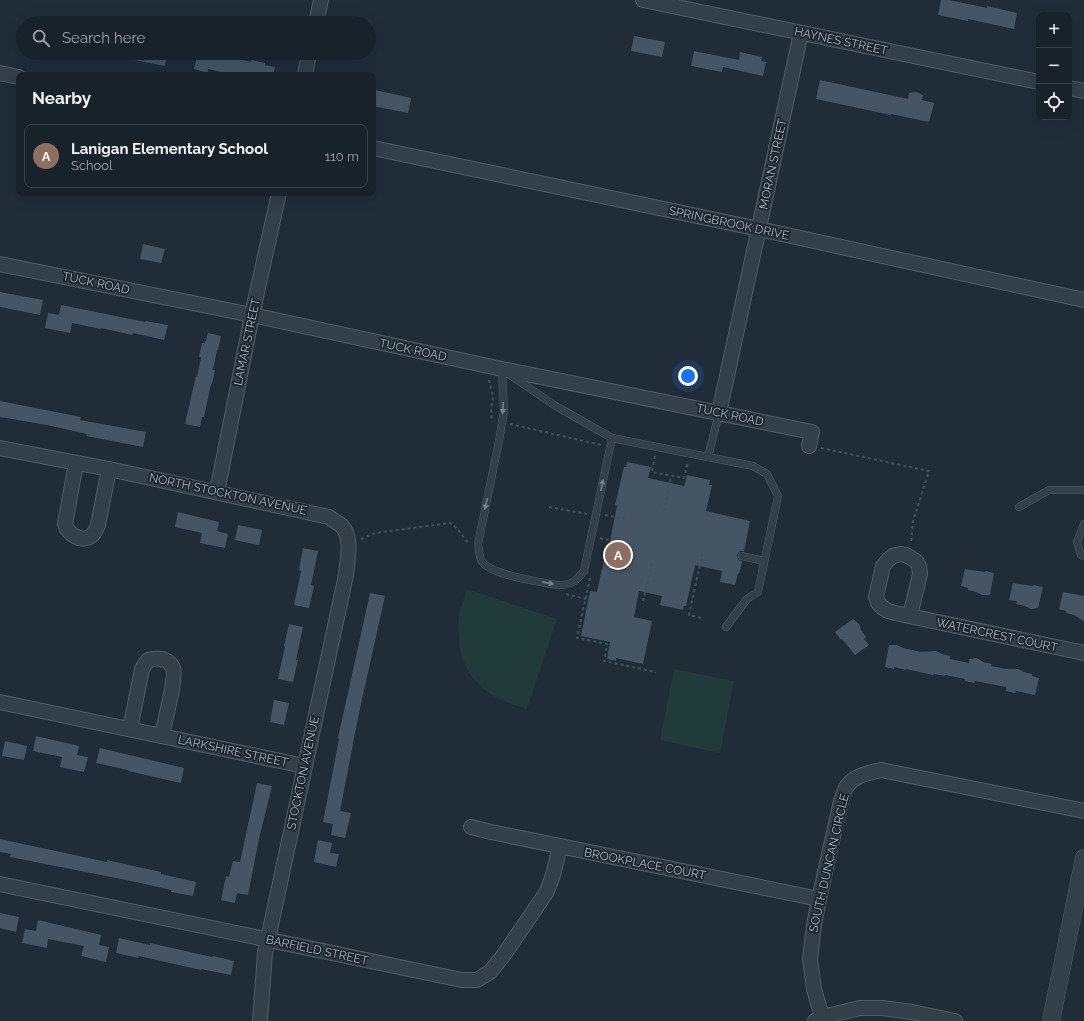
<!DOCTYPE html>
<html lang="en">
<head>
<meta charset="utf-8">
<style>
  body { margin:0; font-family:Raleway,sans-serif; background:#212a33; color:#f1f3f6 }
  .controls { position:absolute; right:12px; top:12px; display:grid; overflow:hidden; border-radius:8px; box-shadow:0 4px 16px #0002 }
  .controls button { width:36px; height:36px; display:grid; place-items:center; padding:0; border:0; border-bottom:1px solid #363f47; background:#18222b; color:#f1f3f6; font:20px sans-serif }
  .you { position:absolute; left:688px; top:376px; width:14px; height:14px; margin:-10px; border:3px solid #fff; border-radius:50%; background:#1a73e8; box-shadow:0 0 0 6px #1a73e833 }
  .badge { display:grid; place-items:center; width:26px; height:26px; border-radius:50%; background:#d93025; color:#fff; font-size:13px; font-weight:700 }
  .pin { position:absolute; translate:-50% -50%; border:2px solid #fff; box-shadow:0 1px 4px #0006 }
  .list { margin:0; padding:0; list-style:none }
  h2 { display:flex; justify-content:space-between; align-items:center; height:52px; margin:0; padding:0 16px; font-size:17px }
  h2 small { font-size:13px; font-weight:400; color:#9fa4a9 }
  .list li { display:grid; grid-template-columns:26px 1fr auto; gap:12px; align-items:center; box-sizing:border-box; height:64px; margin:0 8px 8px; padding:0 8px; border:1px solid #363f47; border-radius:8px }
  .list b { display:block; font-size:15px; white-space:nowrap }
  .list p { margin:0; font-size:13px; white-space:nowrap; color:#9fa4a9 }
  .list em { font-size:13px; font-style:normal; color:#9fa4a9 }
  .icon { flex:none; width:22px; height:22px; fill:none; stroke:currentColor; stroke-width:2; stroke-linecap:round; stroke-linejoin:round }
  .map { position:relative; flex:none; width:1084px; height:1021px; overflow:hidden }
  .search { position:absolute; background:#18222b; box-shadow:0 4px 16px #0002; left:16px; top:16px; width:360px; height:44px; display:flex; align-items:center; gap:10px; box-sizing:border-box; padding:0 14px; border-radius:22px; color:#9fa4a9; font-size:15px }
  .panel { position:absolute; background:#18222b; box-shadow:0 4px 16px #0002; left:16px; top:72px; width:360px; height:124px; border-radius:8px }
  .map>svg:first-child { display:block }
  .green { fill:#213a3a }
  .building { fill:#455563 }
  .lines { fill:none; stroke-linecap:round; stroke-linejoin:round }
  .service-casing { stroke:#515d67; stroke-width:8 }
  .minor-casing { stroke:#515d67; stroke-width:16 }
  .tertiary-casing { stroke:#515d67; stroke-width:18 }
  .path { stroke:#3f5656; stroke-width:2; stroke-dasharray:3 3; stroke-linecap:butt }
  .service { stroke:#333f49; stroke-width:7 }
  .minor { stroke:#333f49; stroke-width:14 }
  .tertiary { stroke:#333f49; stroke-width:17 }
  .oneway { fill:#76838e }
  .labels { text-anchor:middle; dominant-baseline:central; stroke-width:3.5; stroke-linejoin:round; paint-order:stroke }
  .street-label { font-size:12px; fill:#adbac6; stroke:#19242d }
</style>
</head>
<body>
<div class="map">
<svg width="1084" height="1021" viewBox="0 0 1084 1021">
  <rect width="100%" height="100%" fill="#202d39"/>
  <g class="green">
    <path d="M467,589L557,619L527,709C489,699 461,680 459,637C458,628 458,616 461,607C463,601 465,595 467,589Z"/>
    <polygon points="674,669 734,681 720,753 660,740"/>
  </g>
  <g class="building">
    <polygon points="941,0 949,0 987,8 987,6 1017,13 1014,29 968,19 968,21 938,15"/>
    <polygon points="634,36 665,42 662,57 631,51"/>
    <polygon points="694,51 739,60 740,52 762,57 761,61 766,62 763,76 723,67 722,72 691,66"/>
    <polygon points="119,53 167,53 165,66 119,57"/>
    <polygon points="211,53 251,62 252,60 265,63 265,65 275,67 273,75 234,75 208,69 208,73 194,69 197,56 209,58"/>
    <polygon points="820,80 908,99 909,93 916,92 923,95 922,100 934,103 929,122 891,114 891,115 816,99"/>
    <polygon points="375,90 411,98 408,113 373,106 373,99"/>
    <polygon points="143,244 165,249 161,263 140,259"/>
    <polygon points="0,292 43,300 40,315 0,307"/>
    <polygon points="61,305 145,322 146,321 168,325 164,340 133,333 132,335 101,328 101,329 72,323 70,333 45,328 48,313 59,315"/>
    <polygon points="208,333 221,336 218,350 217,350 213,370 215,370 212,384 211,384 204,417 202,417 200,427 185,424 196,376 197,377 201,357 199,357 202,343 205,343"/>
    <polygon points="0,401 81,417 80,420 146,432 143,447 86,436 87,434 47,425 0,417"/>
    <polygon points="627,462 651,467 648,478 684,486 687,475 710,480 709,485 712,485 706,511 750,521 744,551 740,551 737,555 738,559 742,562 739,574 738,573 735,585 720,582 722,571 695,565 686,606 684,606 683,610 660,605 662,596 639,591 634,617 652,621 643,664 616,658 616,661 607,659 610,642 581,636 590,591 597,592 606,550 608,551 617,506 615,505 624,467 626,467"/>
    <polygon points="178,512 219,522 217,531 228,534 225,548 200,543 202,533 175,527"/>
    <polygon points="238,525 262,530 259,545 235,540"/>
    <polygon points="303,548 318,551 311,585 314,586 309,608 294,605 301,571 299,570"/>
    <polygon points="965,569 985,572 985,571 994,573 990,595 982,595 976,592 968,590 968,588 961,586"/>
    <polygon points="1013,583 1033,586 1033,585 1043,587 1038,608 1031,609 1025,606 1016,604 1017,601 1009,600"/>
    <polygon points="1063,592 1084,596 1084,621 1074,615 1066,613 1066,611 1059,609"/>
    <polygon points="370,593 385,596 359,713 340,811 351,813 345,838 331,835 333,824 323,822 339,739 338,738"/>
    <polygon points="853,619 859,624 861,630 866,637 864,639 869,645 855,655 842,639 841,640 835,632"/>
    <polygon points="289,624 303,627 296,660 298,660 293,682 278,679 285,646 284,646"/>
    <polygon points="889,645 897,645 903,648 921,652 936,651 942,654 950,656 950,659 969,663 969,659 977,658 983,662 992,664 991,666 1006,669 1018,669 1024,672 1032,674 1032,676 1039,678 1035,695 1016,691 1015,693 1006,691 1006,687 975,681 974,683 965,681 965,679 945,675 945,676 934,674 933,675 906,669 906,670 894,667 894,669 885,667"/>
    <polygon points="274,700 289,703 284,725 270,722"/>
    <polygon points="36,736 79,746 77,755 88,757 84,772 60,767 62,757 33,751"/>
    <polygon points="5,741 27,746 24,760 2,756"/>
    <polygon points="100,748 184,768 181,783 128,771 128,770 96,763"/>
    <polygon points="257,783 272,786 259,839 248,895 237,893 235,903 221,900 226,876 229,877 233,861 240,862"/>
    <polygon points="0,839 107,862 107,860 129,865 161,872 161,874 196,882 193,896 171,892 171,890 136,882 10,857 11,854 0,852"/>
    <polygon points="318,840 332,843 330,853 339,854 336,867 314,862"/>
    <polygon points="0,913 19,917 16,932 0,928"/>
    <polygon points="38,920 101,935 99,945 109,947 106,962 81,956 84,946 48,939 47,948 22,943 25,929 36,931"/>
    <polygon points="119,938 150,945 150,943 212,957 213,956 234,961 231,975 201,969 201,970 139,956 138,958 116,953"/>
  </g>
  <g class="lines">
    <g class="service-casing">
      <g id="service">
        <path d="M502,369L504,411L499,441L478,544C479,549 479,555 481,560C488,575 541,582 557,585C572,585 575,582 584,571L612,438"/>
        <polyline points="509,374 554,405 612,438 753,466 767,474 778,496 758,592 747,599 726,627"/>
        <polyline points="708,457 719,413"/>
        <polyline points="1019,507 1049,490 1084,490"/>
        <polyline points="1084,524 1077,542 1081,555 1084,556"/>
        <polyline points="742,556 764,561"/>
      </g>
    </g>
    <g class="minor-casing">
      <g id="minor">
        <polyline points="643,0 1039,82"/>
        <polyline points="316,23 321,0"/>
        <polyline points="0,73 19,77"/>
        <polyline points="305,75 309,53"/>
        <polyline points="1069,88 1084,91"/>
        <polyline points="373,148 759,229 1084,300"/>
        <polyline points="0,264 252,315 502,369 812,432 809,446"/>
        <polyline points="719,413 801,33"/>
        <path d="M0,448L109,469L329,517C333,520 338,523 342,526C353,539 347,560 346,575L265,953L260,1021"/>
        <path d="M76,463L65,524C68,534 81,543 91,536C95,533 96,529 98,525L109,469"/>
        <polyline points="217,492 252,315 279,193"/>
        <polyline points="910,616 920,574 919,566 916,561 906,555 900,554 893,556 888,560 883,566 876,597 878,603 882,607 888,611 895,613 1084,653"/>
        <polyline points="0,702 304,766"/>
        <path d="M130,729L142,669L148,660C157,658 168,657 173,668C177,677 164,723 162,736"/>
        <polyline points="471,827 491,832 819,899"/>
        <path d="M0,884L462,980H477L490,972L503,956L546,893C553,878 557,863 559,846"/>
        <path d="M822,1017L814,989L810,959L814,925L819,899L841,801C843,796 844,790 847,786C855,775 869,773 881,770L1084,811"/>
        <polyline points="815,1021 822,1017 860,1008 882,1008 912,1012 955,1021"/>
      </g>
    </g>
    <g class="tertiary-casing">
      <polyline id="tertiary" points="1051,1021 1084,858"/>
    </g>
    <g class="path">
      <polyline points="489,380 493,396 491,413 492,420"/>
      <polyline points="510,424 601,445"/>
      <polyline points="821,448 929,471 913,521 911,544"/>
      <polyline points="655,456 652,472 684,478 688,462"/>
      <polyline points="549,507 587,514"/>
      <polyline points="664,511 671,476"/>
      <polyline points="605,515 626,519"/>
      <polyline points="600,538 621,543"/>
      <path d="M361,539L375,533L450,523C458,527 463,538 469,544"/>
      <polyline points="701,560 708,561"/>
      <polyline points="590,578 577,638 607,644 604,661 656,672"/>
      <polyline points="566,594 586,599"/>
      <polyline points="643,601 652,562"/>
      <polyline points="701,618 689,615 703,550"/>
    </g>
    <use href="#service" class="service"/>
    <use href="#minor" class="minor"/>
    <use href="#tertiary" class="tertiary"/>
  </g>
  <defs><path id="oneway-solid" d="M-6-.8H1V-3.2L6.5 0L1 3.2V.8H-6Z"/></defs>
  <g class="oneway">
    <use href="#oneway-solid" transform="translate(503 408) rotate(92)"/>
    <use href="#oneway-solid" transform="translate(602 485) rotate(-78)"/>
    <use href="#oneway-solid" transform="translate(486 504) rotate(103)"/>
    <use href="#oneway-solid" transform="translate(548 583) rotate(11)"/>
  </g>
  <g class="labels">
    <g class="street-label">
      <text transform="translate(841 41) rotate(12)">HAYNES STREET</text>
      <text transform="translate(773 164) rotate(-78)">MORAN STREET</text>
      <text transform="translate(729 223) rotate(12)">SPRINGBROOK DRIVE</text>
      <text transform="translate(96 283) rotate(12)">TUCK ROAD</text>
      <text transform="translate(247 342) rotate(-78)">LAMAR STREET</text>
      <text transform="translate(413 350) rotate(12)">TUCK ROAD</text>
      <text transform="translate(730 415) rotate(12)">TUCK ROAD</text>
      <text transform="translate(228 494) rotate(12)">NORTH STOCKTON AVENUE</text>
      <text transform="translate(997 635) rotate(12)">WATERCREST COURT</text>
      <text transform="translate(233 751) rotate(12)">LARKSHIRE STREET</text>
      <text transform="translate(303 773) rotate(-78)">STOCKTON AVENUE</text>
      <text transform="translate(829 863) rotate(-77)">SOUTH DUNCAN CIRCLE</text>
      <text transform="translate(645 864) rotate(11)">BROOKPLACE COURT</text>
      <text transform="translate(317 950) rotate(12)">BARFIELD STREET</text>
    </g>
  </g>
</svg>
<div class="controls">
<button>+</button>
<button>−</button>
<button><svg class="icon" aria-label="locate" viewBox="0 0 24 24"><circle cx="12" cy="12" r="6"/><path d="M12 2v4M12 18v4M2 12h4M18 12h4"/></svg></button>
</div>
<div class="you"></div>
<div class="pin badge" style="left:618px;top:555px;background:#8d6e63">A</div>
<div class="search"><svg class="icon" aria-label="search" viewBox="0 0 24 24"><circle cx="10" cy="10" r="6"/><path d="M15 15l6 6"/></svg>Search here</div>
<section class="panel">
<h2>Nearby<small></small></h2>
<ul class="list">
<li><span class="badge" style="background:#8d6e63">A</span><div><b>Lanigan Elementary School</b><p>School</p></div><em>110 m</em></li>
</ul>
</section>
</div>
</body>
</html>
